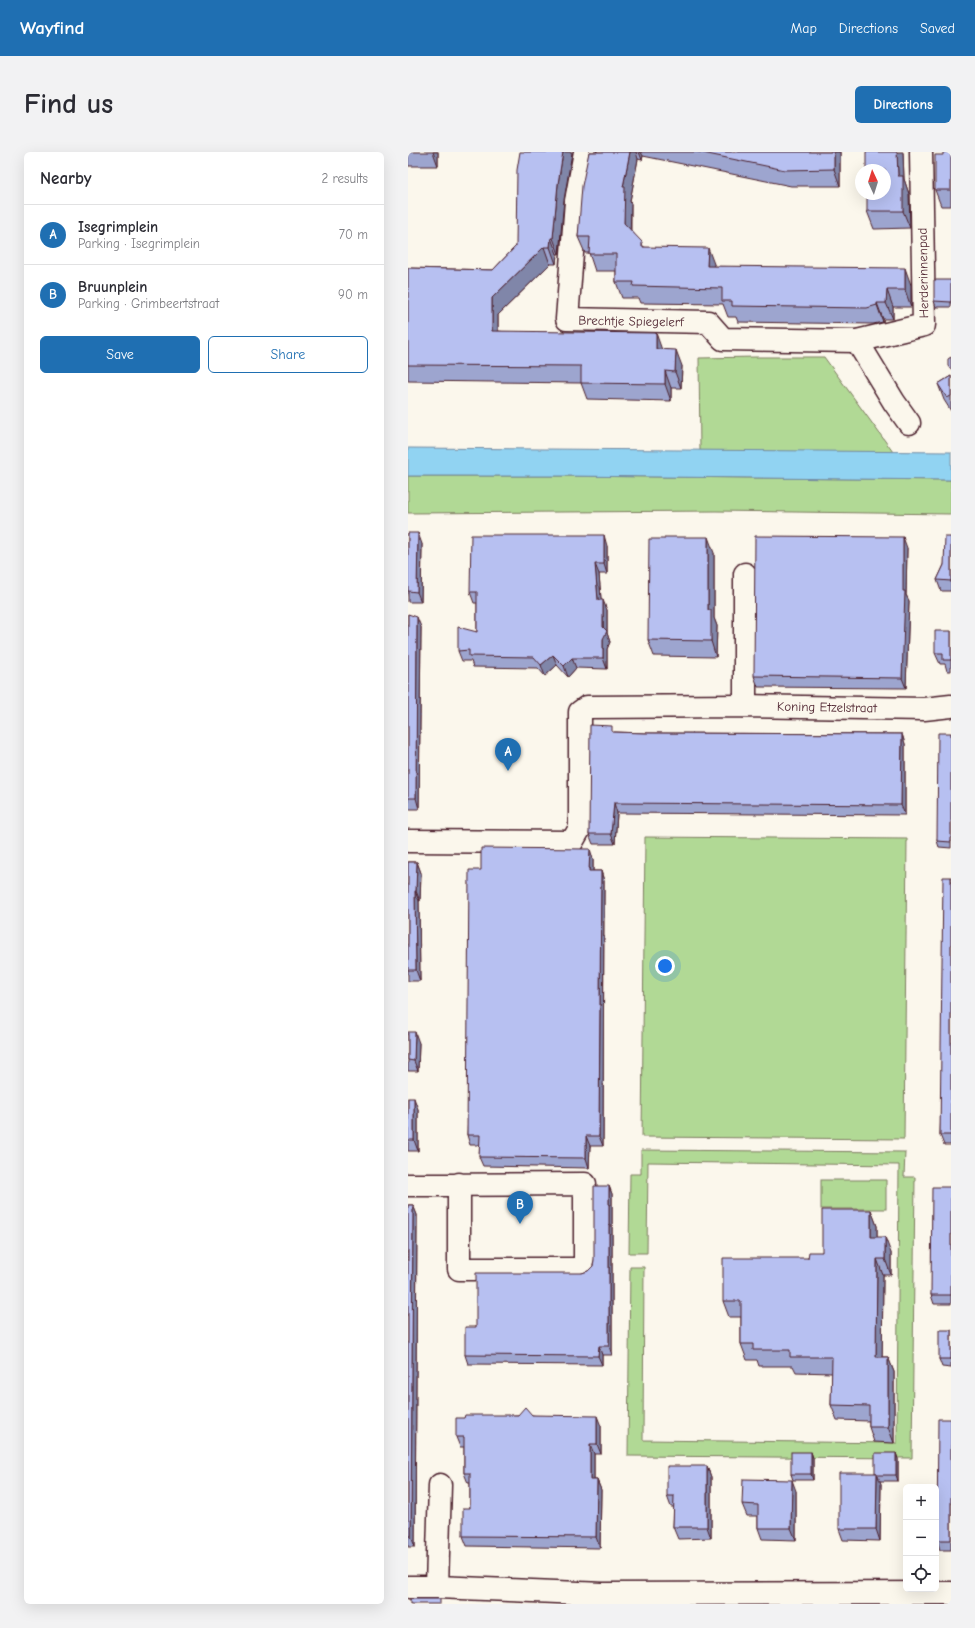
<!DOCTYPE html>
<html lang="en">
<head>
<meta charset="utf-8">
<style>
  body { margin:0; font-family:"Comic Neue",sans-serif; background:#f2f2f3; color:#2b2b33 }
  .controls { position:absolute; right:12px; bottom:12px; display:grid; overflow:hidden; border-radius:6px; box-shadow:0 4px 16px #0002 }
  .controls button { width:36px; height:36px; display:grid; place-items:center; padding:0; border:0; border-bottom:1px solid #e1e1e2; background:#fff; color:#2b2b33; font:20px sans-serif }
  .compass { position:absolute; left:447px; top:12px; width:36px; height:36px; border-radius:50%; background:#fff; box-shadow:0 4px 16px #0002; rotate:356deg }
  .you { position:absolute; left:257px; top:814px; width:14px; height:14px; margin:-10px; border:3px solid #fff; border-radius:50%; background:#1a73e8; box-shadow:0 0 0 6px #1a73e833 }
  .badge { display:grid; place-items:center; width:26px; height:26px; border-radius:50%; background:#1f6fb2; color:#fff; font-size:13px; font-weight:700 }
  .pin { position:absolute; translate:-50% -33px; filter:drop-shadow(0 1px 2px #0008) }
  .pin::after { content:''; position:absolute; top:21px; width:14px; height:12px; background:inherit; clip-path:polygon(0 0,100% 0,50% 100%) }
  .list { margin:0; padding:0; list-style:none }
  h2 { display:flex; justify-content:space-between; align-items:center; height:52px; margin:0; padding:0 16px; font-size:17px }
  h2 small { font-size:13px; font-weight:400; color:#7c7c81 }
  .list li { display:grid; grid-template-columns:26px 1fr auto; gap:12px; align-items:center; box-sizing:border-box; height:60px; padding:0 16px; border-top:1px solid #e1e1e2 }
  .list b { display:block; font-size:15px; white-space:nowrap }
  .list p { margin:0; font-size:13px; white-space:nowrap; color:#7c7c81 }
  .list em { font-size:13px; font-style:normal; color:#7c7c81 }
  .actions { display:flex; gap:8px; padding:12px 16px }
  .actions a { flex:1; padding:9px 0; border:1px solid #1f6fb2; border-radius:6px; text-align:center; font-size:14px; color:#1f6fb2 }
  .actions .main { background:#1f6fb2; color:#fff }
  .icon { flex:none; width:22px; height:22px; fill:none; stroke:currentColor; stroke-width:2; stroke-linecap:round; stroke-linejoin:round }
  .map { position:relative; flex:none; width:543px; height:1452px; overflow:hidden; border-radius:6px }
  header { display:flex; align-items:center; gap:24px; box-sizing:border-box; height:56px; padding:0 20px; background:#1f6fb2; color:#fff }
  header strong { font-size:19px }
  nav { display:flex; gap:22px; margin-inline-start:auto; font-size:14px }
  .intro { display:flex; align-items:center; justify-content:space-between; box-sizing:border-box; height:96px; padding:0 24px }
  h1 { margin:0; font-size:28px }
  .button { padding:10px 18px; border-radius:6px; background:#1f6fb2; color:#fff; font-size:14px; font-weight:700 }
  main { display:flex; gap:24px; padding:0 24px }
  aside { flex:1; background:#fff; border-radius:6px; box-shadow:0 4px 16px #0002 }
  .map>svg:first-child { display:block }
  .green { fill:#b1d995; stroke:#7e7c60 }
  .water { fill:#91d3f2; stroke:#758ba2 }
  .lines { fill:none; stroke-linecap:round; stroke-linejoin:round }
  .minor-casing { stroke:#4a1f2b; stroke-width:25 }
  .minor { stroke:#fbf7ec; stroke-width:22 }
  .wall { fill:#9da5cf; stroke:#4a1f2b }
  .shaded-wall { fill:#8086a9; stroke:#4a1f2b }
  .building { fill:#b7c0f1; stroke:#4a1f2b }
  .labels { text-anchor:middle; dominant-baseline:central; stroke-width:3; stroke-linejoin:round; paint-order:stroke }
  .street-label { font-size:13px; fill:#4a1f2b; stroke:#fbf7ec }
</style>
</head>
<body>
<header>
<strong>Wayfind</strong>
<nav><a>Map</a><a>Directions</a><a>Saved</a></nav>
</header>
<div class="intro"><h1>Find us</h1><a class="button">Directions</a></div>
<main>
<aside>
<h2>Nearby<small>2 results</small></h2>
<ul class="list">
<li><span class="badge">A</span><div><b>Isegrimplein</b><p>Parking · Isegrimplein</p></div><em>70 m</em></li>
<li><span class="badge">B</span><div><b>Bruunplein</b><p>Parking · Grimbeertstraat</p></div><em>90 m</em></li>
</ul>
<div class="actions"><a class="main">Save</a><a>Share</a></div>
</aside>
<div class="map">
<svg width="543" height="1452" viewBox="0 0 543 1452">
  <rect width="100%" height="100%" fill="#fbf7ec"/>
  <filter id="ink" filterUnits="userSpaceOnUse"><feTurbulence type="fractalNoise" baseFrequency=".025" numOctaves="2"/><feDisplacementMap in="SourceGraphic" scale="8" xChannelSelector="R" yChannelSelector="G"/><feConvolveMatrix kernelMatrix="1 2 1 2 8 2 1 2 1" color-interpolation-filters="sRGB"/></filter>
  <g filter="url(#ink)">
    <g class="green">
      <polygon points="348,205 416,205 485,300 292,299 291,206"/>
      <polygon points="0,324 157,324 543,328 543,362 308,359 0,361"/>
      <polygon points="237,685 499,687 496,987 234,985"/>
      <polygon points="233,998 497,1000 496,1025 507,1025 504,1306 220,1304 222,1115 236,1115 235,1288 489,1291 491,1013 240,1010 239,1101 221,1101 222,1022 233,1022"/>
      <rect x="413" y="1028" width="65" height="29"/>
    </g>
    <polygon class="water" points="0,296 543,300 543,328 157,324 0,324"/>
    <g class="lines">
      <g class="minor-casing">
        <g id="minor">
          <polyline points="177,0 168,49 159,167 300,170 315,187 449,189 516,173 513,0"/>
          <polyline points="449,189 486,250 501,271"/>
          <polyline points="337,554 337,422"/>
          <polyline points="0,689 164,690 172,676 172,560 179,555 337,554 516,557 543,554"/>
          <polyline points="0,1033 177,1032 177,1117 51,1117 51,1032"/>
          <polyline points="0,1435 29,1435 195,1442 543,1441"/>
          <polyline points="29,1435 32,1333"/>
        </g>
      </g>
      <use href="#minor" class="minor"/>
    </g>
    <g class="wall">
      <rect x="0" y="0" width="30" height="14"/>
      <polygon points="181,0 432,0 432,34 383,34 235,4 234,8 230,7 222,49 223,52 223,78 236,95 306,112 306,114 503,133 503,155 485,155 485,167 475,167 475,170 465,172 330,170 328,165 320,165 315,152 232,151 230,146 214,146 208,130 208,119 187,119 181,101 177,101 170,85"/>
      <polygon points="543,0 543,54 533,54 527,38 535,3"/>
      <polygon points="164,1 156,48 151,102 149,102 148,112 142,112 90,163 90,179 254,197 274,214 273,236 263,236 263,249 179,247 173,231 0,229 0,116 85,118 108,94"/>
      <polygon points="495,1 496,27 501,42 502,76 466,77 459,59"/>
      <polygon points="543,128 543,155 528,155 526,149"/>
      <polygon points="543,224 543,259 536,248 530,232"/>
      <polygon points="0,381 14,392 13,450 0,450"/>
      <polygon points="543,385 543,439 533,439 529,428 536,413"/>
      <polygon points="199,394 199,422 191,422 193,448 199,458 199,481 202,490 199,497 199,517 168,516 160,525 149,513 137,524 130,516 65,515 63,509 54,509 50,499 69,480 69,451 66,451 62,440"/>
      <polygon points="499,396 498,443 501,449 498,536 350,535 346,524"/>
      <polygon points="306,401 306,466 309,474 308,505 246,504 240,488"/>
      <polygon points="0,462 13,475 11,657 0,657"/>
      <polygon points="543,479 543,519 539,519 537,512 532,512 527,501"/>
      <polygon points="206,580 237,581 494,582 497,592 497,663 209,661 207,692 185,692 181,682"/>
      <polygon points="543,581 543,696 531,695 529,689"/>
      <polygon points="185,707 185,719 193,719 196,729 195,994 182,994 181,1016 75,1014 71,1005 72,993 62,993 59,983 73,718"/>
      <polygon points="0,710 9,710 13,721 12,749 11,749 12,829 0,829"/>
      <polygon points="543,725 543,993 536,993 532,983"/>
      <polygon points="0,880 11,891 10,919 0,919"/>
      <polygon points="0,946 10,957 10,999 0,999"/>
      <polygon points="201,1034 204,1042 204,1203 194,1203 194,1213 60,1212 57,1203 68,1175 174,1121 180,1119 185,1114"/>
      <polygon points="543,1035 543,1152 526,1152 523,1143"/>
      <polygon points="0,1053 5,1053 9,1063 7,1395 0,1395"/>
      <polygon points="463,1058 469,1074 469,1085 483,1101 483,1123 475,1123 474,1205 480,1205 486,1220 486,1291 466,1290 461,1275 461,1269 429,1268 423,1253 424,1221 388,1220 385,1214 351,1214 349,1208 339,1208 333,1192 333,1165 321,1165 315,1149 400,1106 414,1100"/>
      <polygon points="543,1178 543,1216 534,1215 531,1207"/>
      <polygon points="110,1263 124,1263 193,1274 193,1302 186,1302 186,1328 189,1328 193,1338 192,1396 59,1394 55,1384 62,1356 62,1331 60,1331 56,1321 56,1295 52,1295 48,1285 56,1266"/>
      <polygon points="543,1267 543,1398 532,1398 529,1388"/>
      <polygon points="403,1300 405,1306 405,1328 385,1328 383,1322"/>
      <polygon points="488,1301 490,1307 490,1329 472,1329 473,1332 472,1389 435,1388 431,1377 467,1321"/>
      <polygon points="299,1314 303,1325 303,1386 270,1387 265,1375 266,1355 263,1355 259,1344"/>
      <polygon points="388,1339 388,1388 354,1387 350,1376 350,1364 339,1364 334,1352"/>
    </g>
    <g class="shaded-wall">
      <polygon points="25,0 30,0 30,14"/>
      <polygon points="155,0 164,0 164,1 156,48 151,102 145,86 150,32"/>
      <polygon points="222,0 228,0 230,7 222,49 223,52 222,88 216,71 215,35"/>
      <polygon points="231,0 233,0 235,4 234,8"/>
      <polygon points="426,0 432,0 432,34 426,17"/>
      <polygon points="489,0 495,0 495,1 496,27 501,42 502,76 495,59 490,24"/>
      <polygon points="143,86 149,102 148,112 142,95"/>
      <polygon points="136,95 142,112 90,163 90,195 84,179 84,146"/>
      <polygon points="300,96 306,112 305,131 299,114"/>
      <polygon points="497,116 503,133 503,155 497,138"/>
      <polygon points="479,138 485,155 485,167 478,151"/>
      <polygon points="469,151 475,167 475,170 469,153"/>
      <polygon points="248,181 254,198 248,197"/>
      <polygon points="268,198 274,214 273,236 267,220"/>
      <polygon points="257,219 263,236 263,249 257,232"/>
      <polygon points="10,381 14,392 13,450 9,440"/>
      <polygon points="196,383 199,394 199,422 196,412"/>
      <polygon points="300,385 306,401 306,466 309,474 308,505 303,489 300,458"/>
      <polygon points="495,385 499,396 498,443 501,449 498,536 494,526"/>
      <polygon points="187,412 191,422 194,458 190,448"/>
      <polygon points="195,448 199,458 199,481 202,490 199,497 199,517 195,506"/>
      <polygon points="9,465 13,475 11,657 8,646"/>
      <polygon points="145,503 149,513 137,524 133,513"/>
      <polygon points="164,506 168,516 160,525 156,514"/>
      <polygon points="494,582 497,592 497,663 493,653"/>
      <polygon points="206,651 209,661 207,692 203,682"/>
      <polygon points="182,697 185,707 185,729 181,719"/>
      <polygon points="9,710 13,721 12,749 8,739"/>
      <polygon points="193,719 196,729 195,994 191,984"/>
      <polygon points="7,739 11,749 12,829 8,818"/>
      <polygon points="7,880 11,891 10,919 6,909"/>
      <polygon points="6,946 10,957 10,999 6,988"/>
      <polygon points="178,984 182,994 181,1016 178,1006"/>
      <polygon points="201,1034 204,1042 204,1203 201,1194"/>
      <polygon points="5,1053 9,1063 7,1395 3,1384"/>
      <polygon points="463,1058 469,1074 469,1101 463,1085"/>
      <polygon points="477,1085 483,1101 483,1123 477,1107"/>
      <polygon points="469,1107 475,1123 474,1220 468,1205"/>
      <polygon points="191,1194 194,1203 194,1213 190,1204"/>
      <polygon points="480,1205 486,1220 486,1291 480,1275"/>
      <polygon points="189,1264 193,1274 193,1302 189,1292"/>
      <polygon points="182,1292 186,1302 186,1338 182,1328"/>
      <polygon points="403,1300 405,1306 405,1328 403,1322"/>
      <polygon points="488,1301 490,1307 490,1329 488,1323"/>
      <polygon points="299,1314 303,1325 303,1386 299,1375"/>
      <polygon points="469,1321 473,1332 472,1389 468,1377"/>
      <polygon points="189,1328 193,1338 192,1396 188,1385"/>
      <polygon points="384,1328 388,1339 388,1388 383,1376"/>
    </g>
    <g class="building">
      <polygon points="112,0 155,0 150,32 145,86 143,86 142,95 136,95 84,146 84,179 248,181 248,197 268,198 267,220 257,219 257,232 173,231 173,214 0,213 0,116 85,118 108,94 109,18"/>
      <polygon points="181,0 222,0 215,35 217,35 216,71 234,90 234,95 300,96 299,114 497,116 497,138 479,138 478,151 469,151 469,153 459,156 324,154 324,149 314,149 314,136 225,134 226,130 208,130 208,102 181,102 182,85 170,85 174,34"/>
      <polygon points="290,0 426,0 426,17 377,18"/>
      <polygon points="458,0 489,0 490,24 495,24 495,59 459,59 459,42 477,42 477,18 458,18"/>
      <polygon points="535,0 543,0 543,39 542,38 527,38 527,3 535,3"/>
      <polygon points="526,128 543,128 543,150 526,149"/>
      <polygon points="543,205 543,218 540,214 540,207"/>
      <polygon points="543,224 543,244 539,246 530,232"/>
      <polygon points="0,381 10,381 9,440 0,439"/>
      <polygon points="63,383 196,383 196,412 187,412 190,448 195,448 195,475 199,479 195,487 195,506 164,506 156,514 145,503 133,513 126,505 61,504 61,498 50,499 50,475 69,480 69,440 62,440"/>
      <polygon points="347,384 495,385 495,439 497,439 494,526 346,524"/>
      <polygon points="257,385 300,385 300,458 303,458 303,489 240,488 241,387 257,387"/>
      <polygon points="537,385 543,385 543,429 529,428 536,413"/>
      <polygon points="0,462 9,465 8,646 0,646"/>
      <polygon points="527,479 543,479 543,508 535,508 535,501 527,501"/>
      <polygon points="182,573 204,574 204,580 237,581 494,582 493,653 206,651 203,682 181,682"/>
      <polygon points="530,581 543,581 543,690 529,689"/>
      <polygon points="73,696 182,697 181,719 193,719 191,984 178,984 178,1006 71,1005 72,983 59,983 61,718 73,718"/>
      <polygon points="0,710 9,710 8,739 7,739 8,818 0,818"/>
      <polygon points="535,725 543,725 543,983 532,983"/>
      <polygon points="0,880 7,880 6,909 0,908"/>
      <rect x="0" y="946" width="6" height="42"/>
      <polygon points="186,1034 201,1034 201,1194 191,1194 190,1204 57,1203 57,1175 68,1175 68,1121 174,1121 180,1119 185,1114 186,1108"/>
      <polygon points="524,1035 543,1035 543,1143 523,1143"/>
      <polygon points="0,1053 5,1053 3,1384 0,1384"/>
      <polygon points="414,1058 463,1058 463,1085 477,1085 477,1107 469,1107 468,1205 480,1205 480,1275 461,1275 461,1254 423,1253 424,1205 382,1205 382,1198 345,1198 345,1192 333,1192 333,1149 315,1149 315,1106 400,1106 401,1100 414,1100"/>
      <rect x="531" y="1178" width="12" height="29"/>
      <polygon points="117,1255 124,1263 189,1264 189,1292 182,1292 182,1328 189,1328 188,1385 55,1384 55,1356 62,1356 62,1321 56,1321 56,1285 48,1285 48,1266 56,1266 57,1263 110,1263"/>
      <polygon points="530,1267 543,1267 543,1388 529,1388"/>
      <rect x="383" y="1300" width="20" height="22"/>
      <polygon points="467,1301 488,1301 488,1323 469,1323 469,1321 467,1321"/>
      <polygon points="259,1314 299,1314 299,1375 265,1375 266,1344 259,1344"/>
      <polygon points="431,1321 469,1321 468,1377 431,1377"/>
      <polygon points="335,1327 384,1328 383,1376 350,1376 350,1353 334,1352"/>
      <rect x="2" y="1447" width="30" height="5"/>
    </g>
  </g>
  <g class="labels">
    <g class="street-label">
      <text transform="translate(515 121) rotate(-91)">Herderinnenpad</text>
      <text transform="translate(223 169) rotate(1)">Brechtje Spiegelerf</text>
      <text transform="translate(419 555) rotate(1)">Koning Etzelstraat</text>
    </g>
  </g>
</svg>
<div class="controls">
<button>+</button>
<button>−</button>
<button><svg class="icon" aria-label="locate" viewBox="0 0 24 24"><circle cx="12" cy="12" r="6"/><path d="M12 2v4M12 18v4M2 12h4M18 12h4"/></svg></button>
</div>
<svg class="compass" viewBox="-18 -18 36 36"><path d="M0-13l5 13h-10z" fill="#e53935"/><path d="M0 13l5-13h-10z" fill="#7c7c81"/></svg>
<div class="you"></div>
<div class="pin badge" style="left:100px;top:619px">A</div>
<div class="pin badge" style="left:112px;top:1072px">B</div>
</div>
</main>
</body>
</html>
